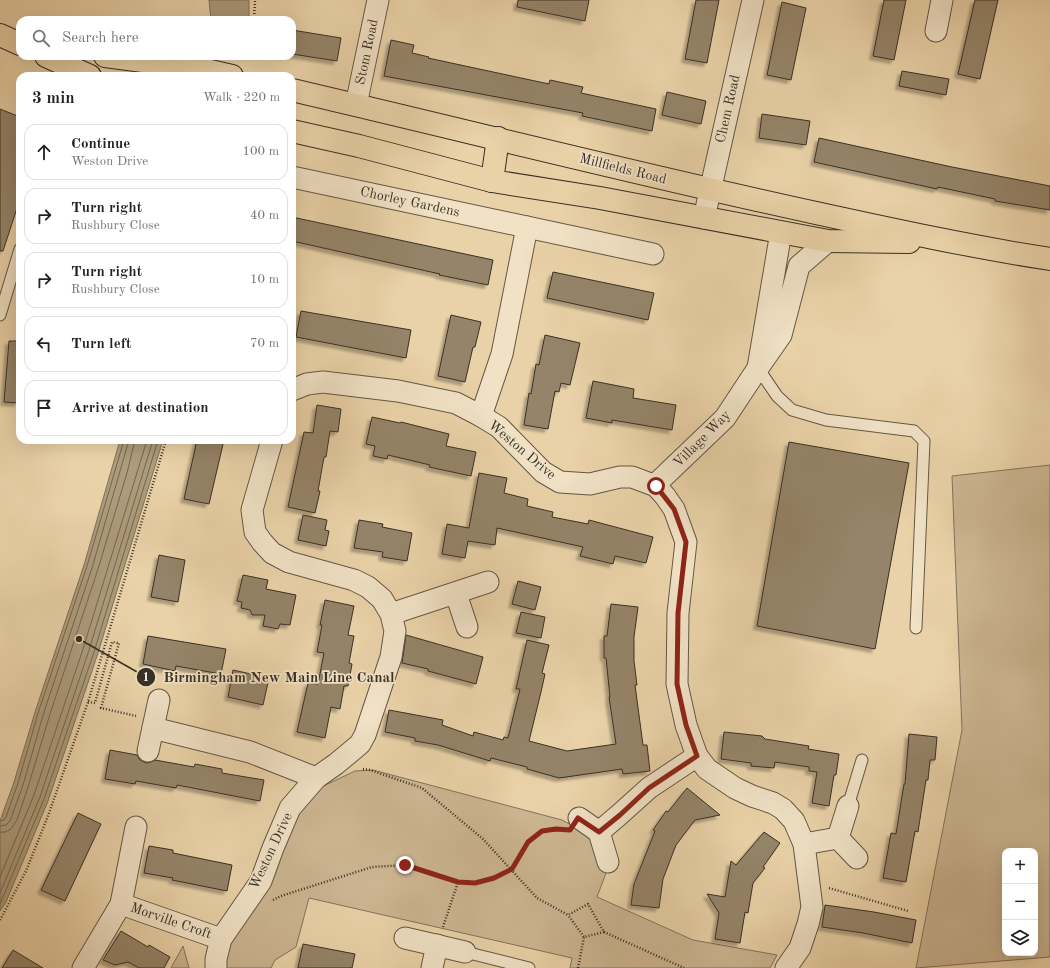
<!DOCTYPE html>
<html lang="en">
<head>
<meta charset="utf-8">
<style>
  body { margin:0; font-family:"Old Standard TT",serif; background:#f6f6f6; color:#222 }
  .controls { position:absolute; right:12px; bottom:12px; display:grid; overflow:hidden; border-radius:8px; box-shadow:0 4px 16px #0002 }
  .controls button { width:36px; height:36px; display:grid; place-items:center; padding:0; border:0; border-bottom:1px solid #e0e0e0; background:#fff; color:#222; font:20px sans-serif }
  .stop { position:absolute; width:12px; height:12px; margin:-9px; border:3px solid #8f2418; border-radius:50%; background:#fff }
  .stop.end { background:#8f2418; border-color:#fff; box-shadow:0 1px 4px #0008 }
  .list { margin:0; padding:0; list-style:none }
  h2 { display:flex; justify-content:space-between; align-items:center; height:52px; margin:0; padding:0 16px; font-size:17px }
  h2 small { font-size:13px; font-weight:400; color:#767676 }
  .list li { display:grid; grid-template-columns:26px 1fr auto; gap:12px; align-items:center; box-sizing:border-box; height:56px; margin:0 8px 8px; padding:0 8px; border:1px solid #e0e0e0; border-radius:12px }
  .list b { display:block; font-size:15px; white-space:nowrap }
  .list p { margin:0; font-size:13px; white-space:nowrap; color:#767676 }
  .list em { font-size:13px; font-style:normal; color:#767676 }
  .icon { flex:none; width:22px; height:22px; fill:none; stroke:currentColor; stroke-width:2; stroke-linecap:round; stroke-linejoin:round }
  .map { position:relative; flex:none; width:1050px; height:968px; overflow:hidden }
  .search { position:absolute; background:#fff; box-shadow:0 4px 16px #0002; left:16px; top:16px; width:280px; height:44px; display:flex; align-items:center; gap:10px; box-sizing:border-box; padding:0 14px; border-radius:12px; color:#767676; font-size:15px }
  .panel { position:absolute; background:#fff; box-shadow:0 4px 16px #0002; left:16px; top:72px; width:280px; height:372px; border-radius:12px }
  .map>svg:first-child { display:block }
  .green { fill:#ccb692; stroke:#82735c; fill-rule:evenodd }
  .water { fill:#ad9b7b; stroke:#7e7059 }
  .pier { fill:#ead2a8 }
  .lines { fill:none; stroke-linecap:round; stroke-linejoin:round }
  .shore { stroke:#726650; stroke-width:1 }
  .building { fill:#958469; stroke:#383025; filter:url(#shadow) }
  .lane-casing { stroke:#645846; stroke-width:13 }
  .street-casing { stroke:#645846; stroke-width:23 }
  .primary-casing { stroke:#383025; stroke-width:24 }
  .path { stroke:#383025; stroke-width:2.5; stroke-dasharray:1 2; stroke-linecap:butt }
  .lane { stroke:#f1e2c6; stroke-width:11 }
  .street { stroke:#f1e2c6; stroke-width:21 }
  .primary { stroke:#ead2a8; stroke-width:22 }
  .route { stroke:#8f2418; stroke-width:5 }
  .labels { text-anchor:middle; dominant-baseline:central; stroke-width:3.5; stroke-linejoin:round; paint-order:stroke }
  .street-label { font-size:14px; fill:#383025; stroke:#f1e2c6 }
  .leader { fill:none; stroke:#383025; stroke-width:1.5 }
  .callout-dot { fill:#383025; stroke:#f1e2c6; stroke-width:1.5 }
  .mark-label { font-size:12px; text-anchor:middle; font-weight:bold; fill:#fff }
  .callout-label { font-size:15px; text-anchor:middle; font-weight:bold; fill:#383025; stroke:#f1e2c6; stroke-width:3.5; stroke-linejoin:round; paint-order:stroke }
</style>
</head>
<body>
<div class="map">
<svg width="1050" height="968" viewBox="0 0 1050 968">
  <defs>
    <filter id="shadow"><feDropShadow dx="-3.5" dy="3.5" stdDeviation="1" flood-color="#0004"/></filter>
  </defs>
  <rect width="100%" height="100%" fill="#ead2a8"/>
  <filter id="stains"><feTurbulence type="fractalNoise" baseFrequency=".005" numOctaves="4"/><feColorMatrix values="0 0 0 0 .2 0 0 0 0 .09 0 0 0 0 .02 0 0 0 .5 -.17"/></filter>
  <radialGradient id="worn" r=".72"><stop offset=".6" stop-color="#630" stop-opacity="0"/><stop offset="1" stop-color="#630" stop-opacity=".3"/></radialGradient>
  <g class="green">
    <path d="M1050,465V957L916,968L962,730L952,476ZM1005,851H1035V953H1005Z"/>
    <polygon points="373,770 562,820 586,833 596,850 606,873 597,897 693,940 777,955 770,968 570,968 572,958 309,898 296,947 275,960 271,968 226,968 224,953 290,829 311,792 355,771"/>
    <polygon points="183,946 189,968 171,968"/>
  </g>
  <g class="water">
    <polygon points="209,0 249,0 249,20 211,20"/>
    <polygon points="120,440 163,440 98,653 48,801 6,902 0,911 0,821 14,782 36,709 84,565"/>
  </g>
  <polygon class="pier" points="213,56 228,56 239,58 236,76 209,76"/>
  <g class="lines">
    <g class="shore">
      <polyline points="0,821 4,820 6,817 18,783 39,710 87,566 124,440"/>
      <polyline points="0,826 6,825 10,821 23,785 44,712 92,568 129,440"/>
      <polyline points="0,832 5,832 11,829 17,820 28,787 50,714 98,569 127,473 135,440"/>
      <polyline points="0,877 34,795 83,649 147,440"/>
      <polyline points="0,893 40,797 89,650 153,440"/>
      <polyline points="0,904 44,799 94,652 158,440"/>
    </g>
  </g>
  <g class="building">
    <polygon points="518,0 589,0 585,21 517,7"/>
    <polygon points="696,0 719,0 707,63 685,59"/>
    <polygon points="884,0 906,0 894,60 873,56"/>
    <polygon points="975,0 998,0 980,79 958,74"/>
    <polygon points="782,2 806,8 791,80 767,75"/>
    <polygon points="292,30 341,38 337,61 292,54"/>
    <polygon points="391,40 414,45 412,53 429,57 428,58 549,84 550,80 583,87 581,93 656,109 652,131 582,116 583,113 384,76"/>
    <polygon points="902,71 949,79 946,95 899,86"/>
    <polygon points="667,92 706,101 701,124 662,115"/>
    <polygon points="0,109 20,117 20,199 3,251 0,251"/>
    <polygon points="762,114 810,121 806,145 759,138"/>
    <polygon points="819,138 952,167 1050,186 1050,210 995,201 995,199 938,187 937,189 814,162"/>
    <polygon points="292,217 493,260 488,285 439,275 440,274 292,241"/>
    <polygon points="553,272 654,293 648,320 547,298"/>
    <polygon points="301,311 411,330 406,358 296,337"/>
    <polygon points="451,315 481,322 475,347 473,347 465,382 438,376"/>
    <polygon points="545,335 580,343 570,385 561,383 559,392 555,391 548,429 524,425 529,393 531,394 536,364 539,365"/>
    <polygon points="9,341 20,341 20,383 18,403 4,402"/>
    <polygon points="593,381 634,389 633,398 676,405 672,430 612,420 612,423 586,418"/>
    <polygon points="317,405 341,409 338,432 330,431 326,457 324,457 318,491 320,491 315,513 288,507 304,432 313,433"/>
    <polygon points="372,417 400,423 401,422 449,434 446,446 476,452 471,476 429,467 430,465 388,455 387,459 373,456 375,446 366,444"/>
    <polygon points="197,440 224,440 209,504 184,499"/>
    <polygon points="789,442 909,463 875,649 757,626"/>
    <polygon points="479,473 507,478 504,493 528,499 527,506 553,512 552,517 588,524 589,520 653,537 646,563 615,556 613,564 580,556 583,547 497,528 495,545 468,541 465,558 442,554 447,524 469,528"/>
    <polygon points="303,515 327,520 325,530 329,531 326,546 298,540"/>
    <polygon points="359,520 383,524 382,527 412,533 407,561 382,557 383,552 354,548"/>
    <polygon points="159,555 185,560 178,602 151,597"/>
    <polygon points="243,575 268,580 266,589 296,595 290,625 280,624 278,629 263,626 265,615 252,615 250,610 241,608 242,602 237,601"/>
    <polygon points="518,581 541,587 535,610 512,604"/>
    <polygon points="325,600 354,606 348,635 354,636 349,663 352,664 348,686 344,686 340,709 331,707 325,738 297,732 308,683 318,684 324,653 317,652 322,625 320,625"/>
    <polygon points="611,604 638,607 634,637 634,661 637,685 635,685 643,745 647,745 650,771 623,774 622,769 559,778 527,769 527,767 491,758 490,761 438,745 415,741 415,738 385,732 389,710 443,720 442,725 473,736 474,732 503,740 504,737 508,738 520,689 516,689 527,640 549,645 542,673 545,674 541,692 529,741 567,751 616,744 609,697 610,697 606,658 604,658 604,636 607,636"/>
    <polygon points="521,612 545,617 541,638 516,633"/>
    <polygon points="406,635 483,657 476,684 428,671 428,669 402,663"/>
    <polygon points="148,636 226,649 221,674 176,666 175,671 143,664"/>
    <polygon points="233,670 269,678 263,705 228,697"/>
    <polygon points="724,732 762,736 765,739 809,746 808,749 839,754 836,775 834,775 829,806 812,803 817,772 809,771 809,767 775,762 774,768 751,766 751,763 721,759"/>
    <polygon points="909,734 937,737 935,760 930,760 928,780 926,780 918,832 915,831 906,882 883,878 891,833 896,834 904,784 905,784"/>
    <polygon points="110,750 137,755 140,760 146,763 151,762 155,760 194,767 195,764 222,769 222,773 264,780 260,801 177,785 176,788 136,781 135,784 105,779"/>
    <polygon points="687,788 720,815 695,820 676,845 663,879 659,908 631,905 634,884 655,831 653,830 666,811 668,812"/>
    <polygon points="78,813 101,824 65,901 41,890"/>
    <polygon points="764,832 780,843 763,867 765,868 753,883 748,913 745,912 740,943 715,939 719,913 707,894 725,897 731,861 736,865"/>
    <polygon points="149,846 173,850 173,853 232,865 227,891 172,880 173,878 144,873"/>
    <polygon points="825,905 874,912 916,920 912,943 863,933 822,927"/>
    <polygon points="121,931 148,947 149,945 170,957 164,968 139,968 128,962 115,965 103,960"/>
    <polygon points="303,944 355,954 352,968 298,968"/>
    <polygon points="13,950 43,968 2,968"/>
  </g>
  <g class="lines">
    <g class="lane-casing">
      <g id="lane">
        <polyline points="0,315 20,249"/>
        <polyline points="758,368 777,396 792,410 826,420 914,431 924,441 916,628"/>
        <polyline points="848,806 862,760"/>
        <polyline points="465,952 529,968"/>
      </g>
    </g>
    <g class="street-casing">
      <g id="street">
        <polyline points="936,31 942,0"/>
        <polyline points="356,105 378,0"/>
        <polyline points="292,177 653,254"/>
        <polyline points="704,218 753,0"/>
        <polyline points="781,232 758,368 781,335 799,266 828,241"/>
        <polyline points="292,390 307,384 323,382 398,391 456,403 481,416 499,427 543,472 560,482 590,484 620,477 632,477 656,486 665,496 674,509 686,542 678,613 677,684 686,725 697,756 707,769 735,788 752,796 773,803 783,809 794,821 804,844 812,907 808,924 800,948 786,968"/>
        <polyline points="481,416 502,354 527,227"/>
        <polyline points="656,486 657,483 725,418 758,368"/>
        <polyline points="456,594 467,627"/>
        <polyline points="391,614 488,582"/>
        <polyline points="153,728 250,752 316,778"/>
        <polyline points="148,751 159,700"/>
        <polyline points="579,818 599,832 608,862"/>
        <polyline points="599,832 619,815 649,788 697,756"/>
        <polyline points="838,838 857,858"/>
        <polyline points="804,844 838,838 848,806"/>
        <polyline points="121,904 221,939"/>
        <polyline points="405,938 465,952"/>
        <polyline points="83,968 121,904 136,827"/>
        <polyline points="216,968 216,959 221,939 261,881 273,848 290,808 316,778 336,764 360,744 365,735 391,657 395,631 391,614 382,599 368,587 354,580 289,562 272,553 262,542 255,532 252,510 272,440"/>
        <polyline points="432,968 437,945"/>
      </g>
    </g>
    <g class="primary-casing">
      <g id="primary">
        <polyline points="0,35 20,44"/>
        <polyline points="46,56 90,76"/>
        <polyline points="105,56 197,68 232,76"/>
        <path d="M292,90C467,131 641,175 816,213C894,230 972,247 1050,259"/>
        <polyline points="292,131 359,146 492,181 600,198 828,241 909,242"/>
        <polyline points="492,181 498,138"/>
      </g>
    </g>
    <g class="path">
      <polyline points="254,20 255,0"/>
      <polyline points="88,702 95,703 112,642 119,643 101,708 136,716"/>
      <polyline points="363,769 370,770 422,788 483,839 537,898 568,915 588,904 604,932 584,937 568,915"/>
      <polyline points="829,888 908,911"/>
      <polyline points="273,900 281,896 372,867 405,865 458,882 475,883 494,878 512,869 528,842 542,831 563,830"/>
      <polyline points="0,920 26,871 48,816 88,702 166,440"/>
      <polyline points="443,927 458,882"/>
      <polyline points="604,932 684,968"/>
      <polyline points="578,968 584,937"/>
    </g>
    <use href="#lane" class="lane"/>
    <use href="#street" class="street"/>
    <use href="#primary" class="primary"/>
  </g>
  <g class="lines">
    <polyline class="route" points="405,865 458,882 475,883 494,878 512,869 528,842 542,831 556,829 570,830 578,818 599,832 620,815 649,788 697,756 686,725 677,684 678,613 686,542 674,509 656,486"/>
  </g>
  <g class="labels">
    <g class="street-label">
      <text transform="translate(367 52) rotate(-78)">Stom Road</text>
      <text transform="translate(728 109) rotate(-77)">Chem Road</text>
      <text transform="translate(623 169) rotate(14)">Millfields Road</text>
      <text transform="translate(410 202) rotate(12)">Chorley Gardens</text>
      <text transform="translate(702 439) rotate(-45)">Village Way</text>
      <text transform="translate(522 450) rotate(40)">Weston Drive</text>
      <text transform="translate(271 851) rotate(-65)">Weston Drive</text>
      <text transform="translate(171 921) rotate(19)">Morville Croft</text>
    </g>
  </g>
  <path class="leader" d="M79 639L146 677"/>
  <g class="callout-dot">
    <circle cx="79" cy="639" r="4"/>
    <circle cx="146" cy="677" r="10"/>
  </g>
  <g class="mark-label">
    <text x="146" y="681">1</text>
  </g>
  <g class="callout-label">
    <text x="279" y="682">Birmingham New Main Line Canal</text>
  </g>
  <rect width="100%" height="100%" filter="url(#stains)"/>
  <rect width="100%" height="100%" fill="url(#worn)"/>
</svg>
<div class="controls">
<button>+</button>
<button>−</button>
<button><svg class="icon" aria-label="layers" viewBox="0 0 24 24"><path d="M12 4l9 5-9 5-9-5zM3 14l9 5 9-5"/></svg></button>
</div>
<div class="stop" style="left:656px;top:486px"></div>
<div class="stop end" style="left:405px;top:865px"></div>
<div class="search"><svg class="icon" aria-label="search" viewBox="0 0 24 24"><circle cx="10" cy="10" r="6"/><path d="M15 15l6 6"/></svg>Search here</div>
<section class="panel">
<h2>3 min<small>Walk · 220 m</small></h2>
<ul class="list">
<li><svg class="icon" aria-label="ahead" viewBox="0 0 24 24"><path d="M12 20V5M6 11l6-6 6 6"/></svg><div><b>Continue</b><p>Weston Drive</p></div><em>100 m</em></li>
<li><svg class="icon" aria-label="right" viewBox="0 0 24 24"><path d="M7 20v-9h11M14 6l5 5-5 5"/></svg><div><b>Turn right</b><p>Rushbury Close</p></div><em>40 m</em></li>
<li><svg class="icon" aria-label="right" viewBox="0 0 24 24"><path d="M7 20v-9h11M14 6l5 5-5 5"/></svg><div><b>Turn right</b><p>Rushbury Close</p></div><em>10 m</em></li>
<li><svg class="icon" aria-label="left" viewBox="0 0 24 24"><path d="M17 20v-9H6M10 6l-5 5 5 5"/></svg><div><b>Turn left</b></div><em>70 m</em></li>
<li><svg class="icon" aria-label="arrive" viewBox="0 0 24 24"><path d="M6 21V4h12l-3 4 3 4H6"/></svg><div><b>Arrive at destination</b></div></li>
</ul>
</section>
</div>
</body>
</html>
